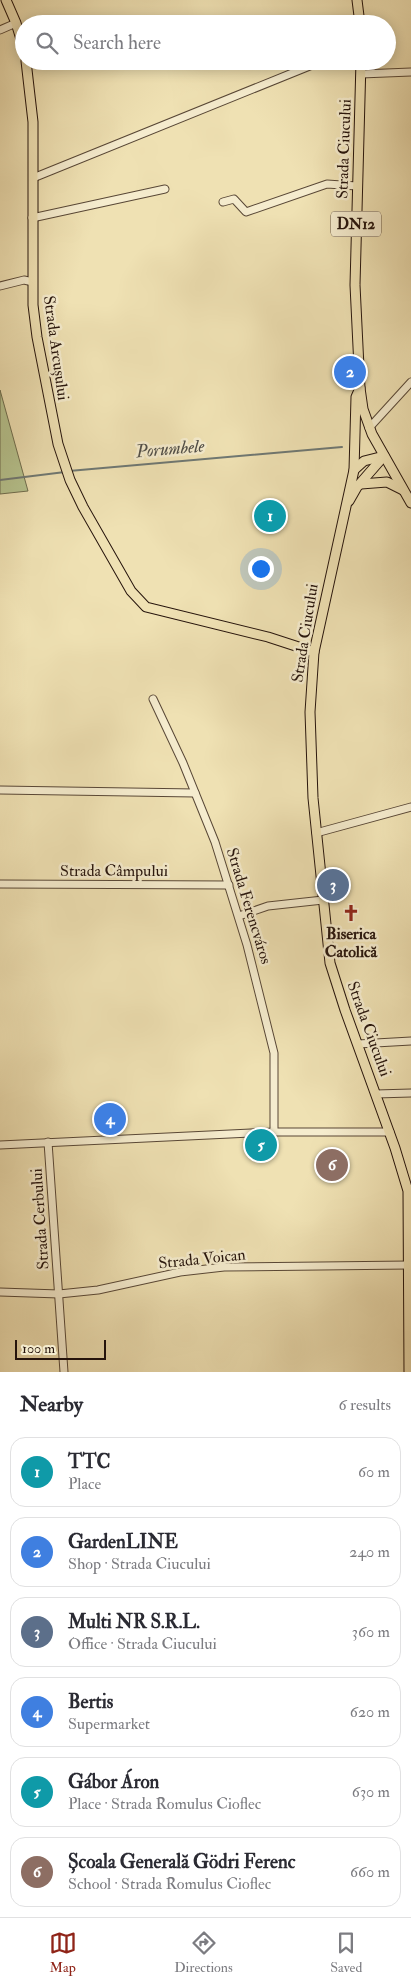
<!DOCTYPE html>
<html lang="en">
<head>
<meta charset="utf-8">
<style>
  body { margin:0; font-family:"IM FELL Double Pica",serif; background:#f2f2f3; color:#2b2b33 }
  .scale { position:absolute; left:15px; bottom:12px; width:91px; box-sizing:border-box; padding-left:5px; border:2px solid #26140c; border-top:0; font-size:14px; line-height:18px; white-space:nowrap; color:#26140c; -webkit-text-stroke:4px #f5ecce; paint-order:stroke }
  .you { position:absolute; left:260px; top:568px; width:18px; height:18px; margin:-12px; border:4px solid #fff; border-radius:50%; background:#1a73e8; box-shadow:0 0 0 8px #1a73e833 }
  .badge { display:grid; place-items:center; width:32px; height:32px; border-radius:50%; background:#8f2418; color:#fff; font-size:16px; font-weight:700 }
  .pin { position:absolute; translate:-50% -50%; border:2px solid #fff; box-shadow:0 1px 5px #0006 }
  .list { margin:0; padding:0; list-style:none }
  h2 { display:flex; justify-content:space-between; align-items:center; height:65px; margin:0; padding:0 20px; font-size:21px }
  h2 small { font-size:16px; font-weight:400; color:#7c7c81 }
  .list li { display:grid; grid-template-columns:32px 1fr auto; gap:15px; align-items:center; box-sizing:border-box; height:70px; margin:0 10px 10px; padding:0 10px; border:1px solid #e1e1e2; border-radius:15px }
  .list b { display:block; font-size:19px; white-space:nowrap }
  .list p { margin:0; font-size:16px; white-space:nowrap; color:#7c7c81 }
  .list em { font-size:16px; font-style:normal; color:#7c7c81 }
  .icon { flex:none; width:28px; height:28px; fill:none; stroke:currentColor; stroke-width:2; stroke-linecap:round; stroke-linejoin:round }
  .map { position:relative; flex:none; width:411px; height:1372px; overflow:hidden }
  .search { position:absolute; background:#fff; box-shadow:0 2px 12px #0003; left:15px; right:15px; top:15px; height:55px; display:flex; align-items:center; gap:12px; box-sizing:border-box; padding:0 18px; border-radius:28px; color:#7c7c81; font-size:19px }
  .sheet { height:545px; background:#fff }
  nav { display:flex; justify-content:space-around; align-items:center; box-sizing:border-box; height:70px; border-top:1px solid #e1e1e2; background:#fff; font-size:14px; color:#7c7c81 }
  nav a { display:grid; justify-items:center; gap:2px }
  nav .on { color:#8f2418 }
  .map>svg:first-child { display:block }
  .green { fill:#b6c38e; stroke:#6e6c4d }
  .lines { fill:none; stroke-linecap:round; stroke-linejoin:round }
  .stream { stroke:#6f7873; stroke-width:2 }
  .minor-casing { stroke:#584736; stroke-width:9 }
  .major-casing { stroke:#26140c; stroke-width:11 }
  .minor { stroke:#f5ecce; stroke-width:7 }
  .major { stroke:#efe1b3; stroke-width:9 }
  .labels { text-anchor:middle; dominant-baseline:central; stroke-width:5; stroke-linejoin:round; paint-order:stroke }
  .shield { fill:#f5ecce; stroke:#645546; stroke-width:1 }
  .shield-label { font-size:15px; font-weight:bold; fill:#26140c }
  .street-label { font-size:16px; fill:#26140c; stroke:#f5ecce }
  .poi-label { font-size:16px; font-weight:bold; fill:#26140c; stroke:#f5ecce }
  .water-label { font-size:18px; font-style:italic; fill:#504e48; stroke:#f5ecce }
</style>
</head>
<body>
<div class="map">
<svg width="411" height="1372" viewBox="0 0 411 1372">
  <rect width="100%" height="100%" fill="#efe1b3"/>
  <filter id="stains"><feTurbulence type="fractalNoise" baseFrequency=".004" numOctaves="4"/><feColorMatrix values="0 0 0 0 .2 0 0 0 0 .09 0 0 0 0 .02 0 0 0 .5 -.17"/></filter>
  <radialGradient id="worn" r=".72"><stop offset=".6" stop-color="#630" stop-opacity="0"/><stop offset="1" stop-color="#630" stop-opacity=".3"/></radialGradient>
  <polygon class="green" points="0,390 28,491 0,494"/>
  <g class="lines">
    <g class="stream">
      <polyline points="69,471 342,447"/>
      <polyline points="0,480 65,472"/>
    </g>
    <g class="minor-casing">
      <g id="minor">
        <polyline points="0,30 16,23"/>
        <polyline points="361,74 411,72"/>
        <polyline points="33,178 322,61"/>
        <polyline points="223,202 234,199 246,212 327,184 357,186"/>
        <polyline points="32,218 165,189"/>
        <polyline points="0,286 24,280 33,282"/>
        <polyline points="369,428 411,382"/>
        <polyline points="153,699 183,763 215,842 247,945 274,1053 274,1132"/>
        <polyline points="0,790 195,793"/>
        <polyline points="316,833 411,807"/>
        <polyline points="0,884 229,885"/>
        <polyline points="239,916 268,906 323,900"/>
        <polyline points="358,1044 411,1041"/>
        <polyline points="376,1094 411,1093"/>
        <polyline points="48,1142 64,1372"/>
        <polyline points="0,1145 274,1132 390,1132"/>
        <polyline points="0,1292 59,1294 98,1290 180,1272 224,1267 409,1265"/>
      </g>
    </g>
    <g class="major-casing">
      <g id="major">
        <polyline points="6,0 16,23 24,49"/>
        <polyline points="357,0 360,24"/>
        <polyline points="26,61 33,122 33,305 37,337 58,444 70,480 83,507 131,591 146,607 268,637 314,652"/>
        <polyline points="361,61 355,285 360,388 363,409 372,434 411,503"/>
        <polyline points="360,388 356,397 354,470 314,652 310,712 313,798 330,963 345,1010 395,1148 408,1191 409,1372"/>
        <polyline points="354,470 364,461 384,456"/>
        <polyline points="361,484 387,482 403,490"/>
        <polyline points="349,501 357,487 384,456"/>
      </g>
    </g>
    <use href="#minor" class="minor"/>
    <use href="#major" class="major"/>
  </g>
  <defs>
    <g id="church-bare" transform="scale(1.35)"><path d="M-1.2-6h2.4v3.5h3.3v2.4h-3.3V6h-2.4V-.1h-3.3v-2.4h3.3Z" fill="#8f2418" stroke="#f5ecce" stroke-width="2.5" paint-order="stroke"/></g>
  </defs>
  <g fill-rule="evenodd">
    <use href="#church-bare" x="351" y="913"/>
  </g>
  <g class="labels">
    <rect class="shield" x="331" y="211.5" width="50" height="25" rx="4"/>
    <g class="shield-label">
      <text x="356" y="224">DN12</text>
    </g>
    <g class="street-label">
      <text transform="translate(344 149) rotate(-88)">Strada Ciucului</text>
      <text transform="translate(56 348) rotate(82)">Strada Arcușului</text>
      <text transform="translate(305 633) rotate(-81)">Strada Ciucului</text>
      <text x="114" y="871">Strada Câmpului</text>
      <text transform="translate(249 906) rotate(73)">Strada Ferencváros</text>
      <text transform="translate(369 1029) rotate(70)">Strada Ciucului</text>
      <text transform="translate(40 1219) rotate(-94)">Strada Cerbului</text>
      <text transform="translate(202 1259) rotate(-6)">Strada Voican</text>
    </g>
    <g class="poi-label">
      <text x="351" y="934">Biserica<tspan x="351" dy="18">Catolică</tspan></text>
    </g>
    <g class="water-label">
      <text transform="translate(170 449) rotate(-5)">Porumbele</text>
    </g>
  </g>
  <rect width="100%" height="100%" filter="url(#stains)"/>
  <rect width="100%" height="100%" fill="url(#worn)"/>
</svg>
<div class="scale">100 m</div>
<div class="you"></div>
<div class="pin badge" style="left:270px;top:516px;background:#0f9aa8">1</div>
<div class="pin badge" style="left:350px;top:372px;background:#3f7fe0">2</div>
<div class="pin badge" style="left:333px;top:885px;background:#5c6f8a">3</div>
<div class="pin badge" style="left:110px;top:1119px;background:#3f7fe0">4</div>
<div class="pin badge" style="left:261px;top:1145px;background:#0f9aa8">5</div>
<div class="pin badge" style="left:332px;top:1165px;background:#8d6e63">6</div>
<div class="search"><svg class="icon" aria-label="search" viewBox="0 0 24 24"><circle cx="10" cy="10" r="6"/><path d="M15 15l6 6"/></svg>Search here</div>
</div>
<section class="sheet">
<h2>Nearby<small>6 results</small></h2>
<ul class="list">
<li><span class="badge" style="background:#0f9aa8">1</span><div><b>TTC</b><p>Place</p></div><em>60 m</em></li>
<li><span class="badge" style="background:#3f7fe0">2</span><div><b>GardenLINE</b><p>Shop · Strada Ciucului</p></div><em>240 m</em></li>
<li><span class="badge" style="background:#5c6f8a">3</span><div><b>Multi NR S.R.L.</b><p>Office · Strada Ciucului</p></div><em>360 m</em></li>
<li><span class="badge" style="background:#3f7fe0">4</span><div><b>Bertis</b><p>Supermarket</p></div><em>620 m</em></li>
<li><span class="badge" style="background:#0f9aa8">5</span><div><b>Gábor Áron</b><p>Place · Strada Romulus Cioflec</p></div><em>630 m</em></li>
<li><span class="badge" style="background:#8d6e63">6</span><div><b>Școala Generală Gödri Ferenc</b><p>School · Strada Romulus Cioflec</p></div><em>660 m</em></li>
</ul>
</section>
<nav>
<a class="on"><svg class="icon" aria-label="map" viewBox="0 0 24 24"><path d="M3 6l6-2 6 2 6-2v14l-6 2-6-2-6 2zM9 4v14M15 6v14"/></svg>Map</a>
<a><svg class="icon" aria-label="directions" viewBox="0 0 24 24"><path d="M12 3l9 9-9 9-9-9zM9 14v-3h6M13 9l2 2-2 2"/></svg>Directions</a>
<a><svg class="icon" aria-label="saved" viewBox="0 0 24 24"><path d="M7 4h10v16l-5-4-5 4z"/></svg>Saved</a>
</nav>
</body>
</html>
